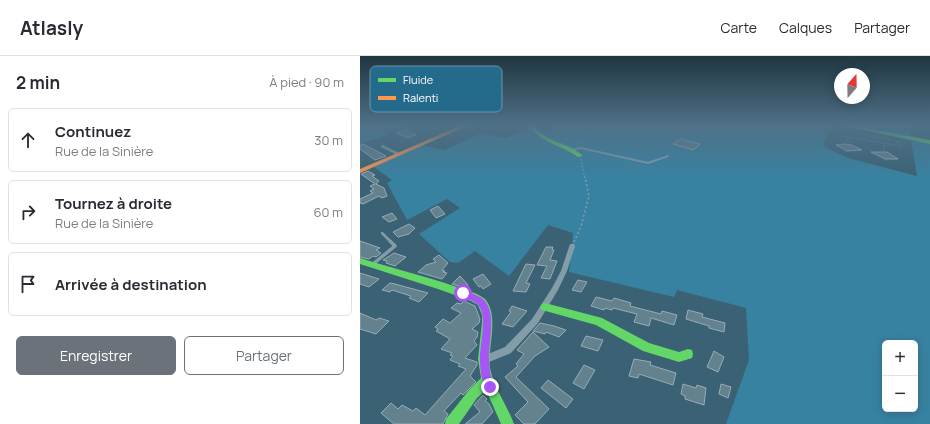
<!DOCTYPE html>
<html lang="fr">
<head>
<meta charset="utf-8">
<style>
  body { margin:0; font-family:Manrope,sans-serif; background:#f2f2f3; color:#2b2b33 }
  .controls { position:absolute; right:12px; bottom:12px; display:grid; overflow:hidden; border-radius:6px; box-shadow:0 2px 10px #0003 }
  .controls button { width:36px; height:36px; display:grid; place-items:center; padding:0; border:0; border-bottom:1px solid #e1e1e2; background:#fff; color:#2b2b33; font:20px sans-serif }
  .compass { position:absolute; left:474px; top:12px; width:36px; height:36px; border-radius:50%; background:#fff; box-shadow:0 2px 10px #0003; rotate:20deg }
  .stop { position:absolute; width:12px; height:12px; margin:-9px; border:3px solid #a855f7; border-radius:50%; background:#fff }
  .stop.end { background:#a855f7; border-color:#fff; box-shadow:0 1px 4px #0008 }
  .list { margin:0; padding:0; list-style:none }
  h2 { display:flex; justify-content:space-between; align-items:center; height:52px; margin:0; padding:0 16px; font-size:17px }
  h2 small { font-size:13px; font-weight:400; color:#7c7c81 }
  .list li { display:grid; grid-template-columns:26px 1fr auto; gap:12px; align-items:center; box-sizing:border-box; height:64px; margin:0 8px 8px; padding:0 8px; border:1px solid #e1e1e2; border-radius:6px }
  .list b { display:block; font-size:15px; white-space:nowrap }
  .list p { margin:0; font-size:13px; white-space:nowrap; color:#7c7c81 }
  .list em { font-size:13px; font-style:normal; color:#7c7c81 }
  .actions { display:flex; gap:8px; padding:12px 16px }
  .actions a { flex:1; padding:9px 0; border:1px solid #6b7279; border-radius:6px; text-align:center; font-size:14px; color:#6b7279 }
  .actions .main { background:#6b7279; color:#fff }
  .icon { flex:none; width:22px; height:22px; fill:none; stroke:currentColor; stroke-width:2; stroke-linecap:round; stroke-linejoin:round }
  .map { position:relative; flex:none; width:570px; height:368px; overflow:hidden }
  header { display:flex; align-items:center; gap:24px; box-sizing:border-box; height:56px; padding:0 20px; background:#fff; border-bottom:1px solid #e1e1e2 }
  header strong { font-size:19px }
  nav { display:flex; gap:22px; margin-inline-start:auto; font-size:14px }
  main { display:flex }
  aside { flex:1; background:#fff }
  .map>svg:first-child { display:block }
  .green { fill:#3882a1; fill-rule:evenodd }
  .building { fill:#64818e; stroke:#96acb7 }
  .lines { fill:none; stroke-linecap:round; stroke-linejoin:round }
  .path-far1 { stroke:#829da7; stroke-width:1; stroke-dasharray:1.5 2; stroke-linecap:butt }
  .path { stroke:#829da7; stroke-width:1.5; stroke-dasharray:2 2.5; stroke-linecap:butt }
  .lane-far2 { stroke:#829da7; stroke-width:2 }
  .lane-far1 { stroke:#829da7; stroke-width:2.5 }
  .lane { stroke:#829da7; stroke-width:3.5 }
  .street { fill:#829da7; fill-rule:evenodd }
  .fast { fill:#63d668; fill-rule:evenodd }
  .slow { fill:#ff974d; fill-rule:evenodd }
  .route { fill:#a855f7 }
  .key { fill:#246b8b; stroke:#6697ae; stroke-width:1 }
  .key-label { font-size:11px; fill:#fff }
</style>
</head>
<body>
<header>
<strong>Atlasly</strong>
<nav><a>Carte</a><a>Calques</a><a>Partager</a></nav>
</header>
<main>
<aside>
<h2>2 min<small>À pied · 90 m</small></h2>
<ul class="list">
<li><svg class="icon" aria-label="ahead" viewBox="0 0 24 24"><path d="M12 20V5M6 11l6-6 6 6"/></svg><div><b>Continuez</b><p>Rue de la Sinière</p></div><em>30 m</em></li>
<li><svg class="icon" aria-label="right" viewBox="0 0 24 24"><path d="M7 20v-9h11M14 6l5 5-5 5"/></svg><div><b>Tournez à droite</b><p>Rue de la Sinière</p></div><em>60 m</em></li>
<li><svg class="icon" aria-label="arrive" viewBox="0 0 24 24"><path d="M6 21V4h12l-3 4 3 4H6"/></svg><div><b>Arrivée à destination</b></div></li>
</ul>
<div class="actions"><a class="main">Enregistrer</a><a>Partager</a></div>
</aside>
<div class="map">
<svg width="570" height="368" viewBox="0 0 570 368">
  <rect width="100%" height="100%" fill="#3b6274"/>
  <g class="green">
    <polygon points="0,70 48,70 28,75 29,78 0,88"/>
    <path d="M193,70H471L463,90L488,102L557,120L551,84L570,88V368H366L389,304L386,252L317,234L314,241L209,216L213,177L188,169L149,220L115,195L98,207L90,206L59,178L100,152L87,143L47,164L27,127L32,124L14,111L61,89L84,94L122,77L145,82L169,72L190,74ZM525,287H555V353H525Z"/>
    <polygon points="491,70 550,70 551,82"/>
  </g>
  <g class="building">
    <polygon points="45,74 56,79 47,82 36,77"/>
    <polygon points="322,82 324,84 340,88 333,94 313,88"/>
    <polygon points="3,88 26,100 15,104 0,93 0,89"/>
    <polygon points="485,88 492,89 502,94 487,95 476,89"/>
    <polygon points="511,96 527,96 538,103 525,103"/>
    <polygon points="8,115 15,119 12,120 19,125 16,128 24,132 27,140 22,142 19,140 3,148 0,147 0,143 13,137 10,135 14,133 10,130 15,128 1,118"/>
    <polygon points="78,150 85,158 76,162 70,154"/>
    <polygon points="32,157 37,163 29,166 22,161"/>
    <polygon points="49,168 55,172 49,178 38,181 33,176"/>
    <polygon points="0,185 20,192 16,194 21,197 16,201 13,200 9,203 0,201"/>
    <polygon points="186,191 193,191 192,194 194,194 190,204 197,205 190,223 181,222 187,210 177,209"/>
    <polygon points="34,197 46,201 35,210 26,207 27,205 23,204"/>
    <polygon points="79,199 88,207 82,214 85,215 83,216 87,217 82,223 58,216 66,209 76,206 73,203"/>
    <polygon points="166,208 175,209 166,227 170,228 166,236 153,235"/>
    <polygon points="0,217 19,223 9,231 0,228"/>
    <polygon points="123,218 131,228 123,233 121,230 119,231 113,223"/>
    <polygon points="100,220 108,229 105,232 92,228"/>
    <polygon points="218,224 227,226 221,236 212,234"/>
    <polygon points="30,227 35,228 68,237 59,246 49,242 51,240 32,234 30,236 22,234"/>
    <polygon points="236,241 252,245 254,242 271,247 270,250 301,258 302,255 317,259 314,269 291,262 289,270 274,266 277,258 253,252 252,254 245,252 244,254 231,250"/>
    <polygon points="104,245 115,250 120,263 119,267 112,273 118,276 117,281 114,285 117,289 105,302 117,306 117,309 110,320 116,326 103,339 101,337 84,355 88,358 83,368 34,368 21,357 31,347 38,353 42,349 53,355 56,352 65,359 106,313 98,310 100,308 90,304 93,300 90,299 92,297 81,293 90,283 76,275 78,273 75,271 83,263 90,267 101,257 91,252 97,247 101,248"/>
    <polygon points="152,250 167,255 153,271 142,268 151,256 149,255"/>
    <polygon points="328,254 343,258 342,261 365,267 364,276 349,272 349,270 326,263"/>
    <polygon points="0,257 16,264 19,262 29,265 16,278 0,273"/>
    <polygon points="180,267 194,270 206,274 199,281 186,276 185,278 173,275"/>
    <polygon points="173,276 189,291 175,300 156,321 189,353 175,368 164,368 155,359 168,346 145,321 158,310 156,308 164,298 157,294"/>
    <polygon points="226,280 243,284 238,295 221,290"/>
    <polygon points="354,295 364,301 358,316 347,311"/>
    <polygon points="274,303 291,306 290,309 316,317 313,329 279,318 278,322 269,320"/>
    <polygon points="224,309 235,314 224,333 213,327"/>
    <polygon points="188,324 213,343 206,352 181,332"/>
    <polygon points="323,328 336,332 337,329 346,332 344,349 325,343 325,340 321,338"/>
    <polygon points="361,328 371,331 368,342 359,338"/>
    <polygon points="123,339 127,343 125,345 129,348 133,356 122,368 105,368 120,356 114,349"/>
  </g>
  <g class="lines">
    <g class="path-far1">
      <polyline points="478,70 487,75 530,84"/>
      <polyline points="548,70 549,76"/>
      <polyline points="480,72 476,73 482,80 539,90 541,88 536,85"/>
      <polyline points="488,81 488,88"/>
      <polyline points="219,88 237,70"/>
      <polyline points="524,89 524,96"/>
      <polyline points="221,103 225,122"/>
    </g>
    <polyline class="path" points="214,186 221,170 229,140 225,121"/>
    <polyline class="lane-far2" points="215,93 221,92 288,107 308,100"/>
    <polyline class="lane-far1" points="22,177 31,186"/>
    <polyline class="lane" points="13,208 35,190 30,185"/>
    <g class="street">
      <polygon points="21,89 23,89 41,98 37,99 21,91"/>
      <polygon points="210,188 214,188 215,190 207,215 198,234 178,267 151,297 124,308 121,307 120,304 121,301 145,291 172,263 192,232 201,215"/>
    </g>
    <g class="fast">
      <path d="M169,70H174C186,87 209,86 223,100L218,101C202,89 181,87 169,70Z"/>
      <polygon points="484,70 496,70 570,84 570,88"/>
      <path d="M0,202C32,212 65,220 97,231C105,234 118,237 125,243C140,260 127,292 130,312C134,332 147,349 154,368H141L126,334L117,342L99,368H85L86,363L109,334L121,322L118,303L122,266V259L118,249L111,245L81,234L0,208Z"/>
      <polygon points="185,247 242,262 289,287 319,296 328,293 332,294 333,298 332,302 319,306 283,295 236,269 182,254 180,251 182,248"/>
    </g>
    <polygon class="slow" points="100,70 107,70 0,117 0,113"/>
  </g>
  <linearGradient id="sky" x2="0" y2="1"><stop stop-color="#203640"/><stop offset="0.57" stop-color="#4f7188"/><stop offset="1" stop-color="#4f7188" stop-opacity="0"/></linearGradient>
  <rect width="570" height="122" fill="url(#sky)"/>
  <path class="route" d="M103,234C108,236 118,239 123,243C138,257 128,286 129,304C129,313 131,323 135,331L133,335L130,336L126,335C122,325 120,315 120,305C119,291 129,257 117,248C112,244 105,242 100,239V235Z"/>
  <rect x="10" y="10" width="132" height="46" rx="6" class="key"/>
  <rect x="18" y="22" width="18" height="4" fill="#63d668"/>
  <rect x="18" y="40" width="18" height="4" fill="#ff974d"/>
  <g class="key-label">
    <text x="43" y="28">Fluide</text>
    <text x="43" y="46">Ralenti</text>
  </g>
</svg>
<div class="controls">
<button>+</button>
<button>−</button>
</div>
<svg class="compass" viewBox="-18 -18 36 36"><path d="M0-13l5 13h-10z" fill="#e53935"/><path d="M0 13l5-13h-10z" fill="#7c7c81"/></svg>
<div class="stop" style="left:103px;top:237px"></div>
<div class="stop end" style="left:130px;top:331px"></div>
</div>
</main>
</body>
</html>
